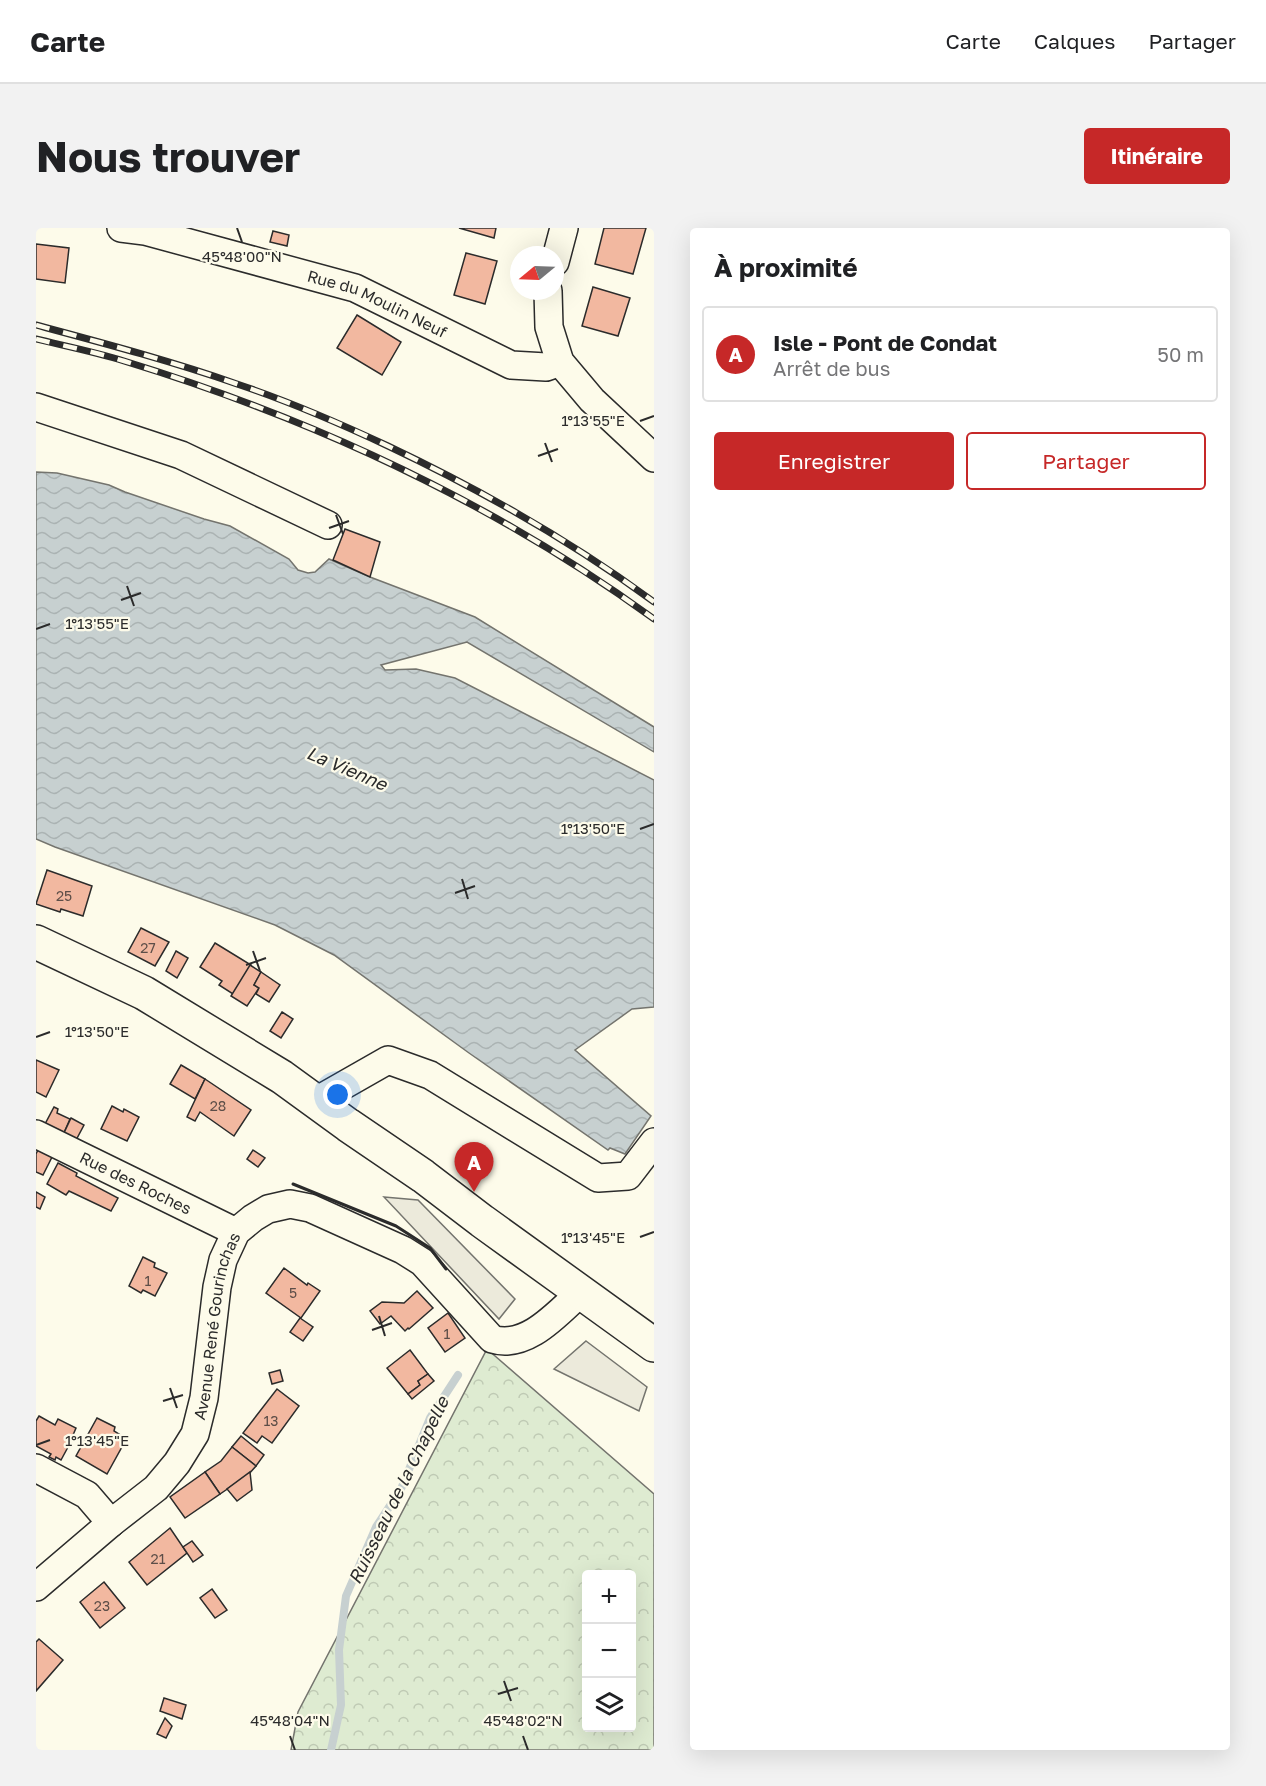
<!DOCTYPE html>
<html lang="fr">
<head>
<meta charset="utf-8">
<style>
  body { margin:0; font-family:"Golos Text",sans-serif; background:#f2f2f2; color:#202124 }
  .controls { position:absolute; right:18px; bottom:18px; display:grid; overflow:hidden; border-radius:6px; box-shadow:0 6px 24px #0002 }
  .controls button { width:54px; height:54px; display:grid; place-items:center; padding:0; border:0; border-bottom:2px solid #e0e0e0; background:#fff; color:#202124; font:30px sans-serif }
  .compass { position:absolute; left:474px; top:18px; width:54px; height:54px; border-radius:50%; background:#fff; box-shadow:0 6px 24px #0002; rotate:251deg }
  .you { position:absolute; left:302px; top:867px; width:21px; height:21px; margin:-15px; border:4px solid #fff; border-radius:50%; background:#1a73e8; box-shadow:0 0 0 9px #1a73e833 }
  .badge { display:grid; place-items:center; width:39px; height:39px; border-radius:50%; background:#c62828; color:#fff; font-size:20px; font-weight:700 }
  .pin { position:absolute; translate:-50% -50px; filter:drop-shadow(0 2px 3px #0008) }
  .pin::after { content:''; position:absolute; top:32px; width:21px; height:18px; background:inherit; clip-path:polygon(0 0,100% 0,50% 100%) }
  .list { margin:0; padding:0; list-style:none }
  h2 { display:flex; justify-content:space-between; align-items:center; height:78px; margin:0; padding:0 24px; font-size:26px }
  h2 small { font-size:20px; font-weight:400; color:#757577 }
  .list li { display:grid; grid-template-columns:39px 1fr auto; gap:18px; align-items:center; box-sizing:border-box; height:96px; margin:0 12px 12px; padding:0 12px; border:2px solid #e0e0e0; border-radius:6px }
  .list b { display:block; font-size:22px; white-space:nowrap }
  .list p { margin:0; font-size:20px; white-space:nowrap; color:#757577 }
  .list em { font-size:20px; font-style:normal; color:#757577 }
  .actions { display:flex; gap:12px; padding:18px 24px }
  .actions a { flex:1; padding:14px 0; border:2px solid #c62828; border-radius:6px; text-align:center; font-size:21px; color:#c62828 }
  .actions .main { background:#c62828; color:#fff }
  .icon { flex:none; width:33px; height:33px; fill:none; stroke:currentColor; stroke-width:2; stroke-linecap:round; stroke-linejoin:round }
  .map { position:relative; flex:none; width:618px; height:1522px; overflow:hidden; border-radius:6px }
  header { display:flex; align-items:center; gap:36px; box-sizing:border-box; height:84px; padding:0 30px; background:#fff; border-bottom:2px solid #e0e0e0 }
  header strong { font-size:28px }
  nav { display:flex; gap:33px; margin-inline-start:auto; font-size:21px }
  .intro { display:flex; align-items:center; justify-content:space-between; box-sizing:border-box; height:144px; padding:0 36px }
  h1 { margin:0; font-size:42px }
  .button { padding:15px 27px; border-radius:6px; background:#c62828; color:#fff; font-size:21px; font-weight:700 }
  main { display:flex; gap:36px; padding:0 36px }
  aside { flex:1; background:#fff; border-radius:6px; box-shadow:0 6px 24px #0002 }
  .map>svg:first-child { display:block }
  .forest { fill:url(#forest-crowns); stroke:#74746e; stroke-width:1.5; fill-rule:evenodd }
  .parking { fill:#eceadb; stroke:#74746e; stroke-width:1.5 }
  .water { fill:url(#water-waves); stroke:#74746e; stroke-width:1.5 }
  .lines { fill:none; stroke-linecap:round; stroke-linejoin:round }
  .stream { stroke:#c7d0d0; stroke-width:8 }
  .building { fill:#f2b8a0; stroke:#2b2b2b; stroke-width:1.5 }
  .minor-casing { stroke:#2b2b2b; stroke-width:30 }
  .major-casing { stroke:#2b2b2b; stroke-width:36 }
  .minor { stroke:#fdfbea; stroke-width:27 }
  .major { stroke:#fdfbea; stroke-width:33 }
  .rail-casing { stroke:#2b2b2b; stroke-width:7 }
  .rail { stroke:#fdfbea; stroke-width:4.5; stroke-dasharray:14; stroke-linecap:butt }
  .wall { stroke:#2b2b2b; stroke-width:3 }
  .ticks { fill:none; stroke:#2b2b2b; stroke-width:2 }
  .labels { text-anchor:middle; dominant-baseline:central; stroke-width:4.5; stroke-linejoin:round; paint-order:stroke }
  .number-label { font-size:14px; fill:#5d4e48 }
  .street-label { font-size:16px; fill:#2b2b2b; stroke:#fdfbea }
  .water-label { font-size:18px; font-style:italic; fill:#2b2b2b; stroke:#fdfbea }
  .ticks-label { font-size:15px; text-anchor:middle; fill:#2b2b2b; stroke:#fdfbea; stroke-width:4.5; stroke-linejoin:round; paint-order:stroke }
</style>
</head>
<body>
<header>
<strong>Carte</strong>
<nav><a>Carte</a><a>Calques</a><a>Partager</a></nav>
</header>
<div class="intro"><h1>Nous trouver</h1><a class="button">Itinéraire</a></div>
<main>
<div class="map">
<svg width="618" height="1522" viewBox="0 0 618 1522">
  <defs>
    <pattern id="forest-crowns" width="20" height="18" patternUnits="userSpaceOnUse" patternTransform="scale(1.5)"><rect width="20" height="18" fill="#deebd1"/><path d="M2 6a3 3 0 1 1 6 0M12 15a3 3 0 1 1 6 0" fill="none" stroke="#bfcab4"/></pattern>
    <pattern id="water-waves" width="16" height="10" patternUnits="userSpaceOnUse" patternTransform="scale(1.5)"><rect width="16" height="10" fill="#c7d0d0"/><path d="M0 5q4-4 8 0t8 0" fill="none" stroke="#abb3b3"/></pattern>
  </defs>
  <rect width="100%" height="100%" fill="#fdfbea"/>
  <path class="forest" d="M451,1121L618,1266V1522H255L262,1484ZM550,1346H596V1500H550Z"/>
  <g class="parking">
    <polygon points="348,969 382,972 479,1071 463,1091"/>
    <polygon points="550,1113 611,1159 603,1183 518,1141"/>
  </g>
  <polygon class="water" points="0,244 21,245 73,257 89,264 168,291 194,298 253,331 262,342 272,345 279,344 293,331 334,349 439,389 618,499 618,524 431,414 345,437 349,442 380,441 419,450 618,552 618,779 596,781 539,822 615,888 589,926 574,920 572,922 433,825 298,727 239,697 19,619 0,611"/>
  <g class="lines">
    <polyline class="stream" points="295,1522 305,1477 303,1422 310,1368 340,1299 365,1261 394,1190 422,1147"/>
  </g>
  <g class="building">
    <polygon points="423,0 460,0 458,10"/>
    <polygon points="568,0 610,0 597,46 559,36"/>
    <polygon points="237,3 253,7 251,18 234,14"/>
    <polygon points="0,16 33,20 29,55 0,51"/>
    <polygon points="430,25 461,33 449,76 418,67"/>
    <polygon points="557,59 594,70 582,108 546,98"/>
    <polygon points="321,87 365,114 346,147 301,120"/>
    <polygon points="309,301 344,314 334,349 297,332"/>
    <polygon points="11,642 56,658 47,688 25,681 24,684 0,676"/>
    <polygon points="105,700 133,714 119,738 92,724"/>
    <polygon points="179,715 215,737 197,766 183,757 186,753 164,739"/>
    <polygon points="140,723 152,730 141,750 130,743"/>
    <polygon points="214,737 225,744 218,757 223,760 211,778 195,768"/>
    <polygon points="225,744 244,757 233,774 220,766 223,760 218,757"/>
    <polygon points="246,784 257,791 245,810 234,803"/>
    <polygon points="0,832 23,842 10,869 0,864"/>
    <polygon points="145,837 169,851 159,871 134,856"/>
    <polygon points="169,851 215,882 198,908 164,884 159,893 151,889"/>
    <polygon points="76,878 87,884 88,881 103,889 91,913 65,901"/>
    <polygon points="18,879 22,881 21,885 34,891 27,907 8,898"/>
    <polygon points="35,890 48,897 39,914 27,907"/>
    <polygon points="3,920 17,927 7,947 0,944 0,926"/>
    <polygon points="217,922 229,930 222,939 211,931"/>
    <polygon points="22,935 41,945 40,948 82,970 75,983 33,963 30,967 11,956"/>
    <polygon points="0,964 9,969 4,981 0,979"/>
    <polygon points="107,1029 119,1035 118,1039 131,1045 119,1068 107,1062 105,1065 93,1058"/>
    <polygon points="248,1040 271,1057 272,1055 284,1063 265,1090 230,1065"/>
    <polygon points="381,1063 397,1080 373,1101 372,1100 369,1103 355,1088 344,1096 334,1083 346,1074 368,1075"/>
    <polygon points="412,1085 429,1110 409,1124 392,1100"/>
    <polygon points="264,1090 277,1099 267,1113 254,1104"/>
    <polygon points="374,1122 392,1146 382,1153 384,1157 372,1166 351,1140"/>
    <polygon points="244,1142 247,1153 236,1156 233,1145"/>
    <polygon points="392,1146 398,1153 376,1171 372,1166 384,1157 382,1153"/>
    <polygon points="241,1161 263,1178 236,1215 226,1208 221,1215 207,1205"/>
    <polygon points="3,1188 19,1197 22,1191 40,1200 37,1207 38,1208 25,1232 20,1229 19,1232 13,1229 15,1226 0,1218 0,1193"/>
    <polygon points="61,1190 79,1199 78,1203 89,1210 85,1216 87,1217 71,1246 40,1228"/>
    <polygon points="205,1208 228,1227 220,1238 196,1219"/>
    <polygon points="196,1219 220,1238 212,1247 184,1266 169,1244 185,1233"/>
    <polygon points="169,1244 184,1266 149,1290 134,1269"/>
    <polygon points="214,1244 216,1262 201,1273 191,1261"/>
    <polygon points="134,1300 151,1325 111,1357 93,1334"/>
    <polygon points="156,1313 167,1327 157,1334 147,1319"/>
    <polygon points="68,1354 89,1380 64,1400 44,1374"/>
    <polygon points="176,1361 191,1382 179,1390 164,1370"/>
    <polygon points="3,1411 27,1432 0,1463 0,1414"/>
    <polygon points="128,1470 150,1477 146,1491 124,1483"/>
    <polygon points="129,1490 136,1498 130,1510 121,1506"/>
  </g>
  <g class="lines">
    <g class="minor-casing">
      <g id="minor">
        <path id="s1" d="M85,0L109,3L319,60L475,137L510,139L524,134"/>
        <polyline points="519,34 528,0"/>
        <polyline points="512,63 513,99 524,134 556,172 618,230"/>
        <polyline points="0,179 145,227 292,297"/>
        <polyline points="280,873 352,832 394,847 562,950 592,948 618,914"/>
        <path id="s2" d="M0,906L200,1004"/>
        <polyline points="0,1240 51,1267 75,1295"/>
        <path id="s3" d="M0,1359L75,1295L120,1260L141,1235L159,1206L168,1170L181,1059L187,1032L200,1004L217,990L232,981L254,976L274,980L367,1022L386,1034L456,1111C490,1122 521,1086 544,1065"/>
      </g>
    </g>
    <g class="major-casing">
      <polyline id="major" points="0,714 108,765 246,849 312,897 387,948 446,993 618,1117"/>
    </g>
    <use href="#minor" class="minor"/>
    <use href="#major" class="major"/>
    <g class="rail-casing">
      <g id="rail">
        <path d="M0,97C67,115 135,133 201,156C252,173 303,195 352,218C445,262 535,313 618,374"/>
        <path d="M0,111C29,118 59,124 88,133C278,191 458,275 618,391"/>
      </g>
    </g>
    <use href="#rail" class="rail"/>
    <polyline class="wall" points="257,956 360,998 394,1020 410,1041"/>
  </g>
  <path class="ticks" d="M201,0L206,14M604,193L618,188M509,215L516,234M502,228L522,221M300,287L307,306M293,300L313,293M91,358L98,378M85,372L105,365M0,401L14,396M604,601L618,596M426,651L432,671M419,665L439,658M217,723L224,743M210,737L230,730M0,809L14,804M604,1009L618,1004M343,1088L349,1108M336,1102L356,1095M134,1160L141,1180M127,1173L147,1167M0,1217L14,1212M468,1453L475,1473M462,1466L482,1460M254,1508L259,1522M487,1508L492,1522"/>
  <g class="labels">
    <g class="number-label">
      <text x="28" y="667">25</text>
      <text x="112" y="719">27</text>
      <text x="182" y="877">28</text>
      <text x="112" y="1052">1</text>
      <text x="257" y="1064">5</text>
      <text x="411" y="1105">1</text>
      <text x="235" y="1192">13</text>
      <text x="122" y="1330">21</text>
      <text x="66" y="1377">23</text>
    </g>
    <g class="street-label">
      <text stroke="none"><textPath href="#s1" startOffset="268">Rue du Moulin Neuf</textPath></text>
      <text stroke="none"><textPath href="#s2" startOffset="111">Rue des Roches</textPath></text>
      <text stroke="none"><textPath href="#s3" startOffset="333">Avenue René Gourinchas</textPath></text>
    </g>
    <g class="water-label">
      <text transform="translate(311 540) rotate(23)">La Vienne</text>
      <text transform="translate(362 1262) rotate(-64)">Ruisseau de la Chapelle</text>
    </g>
  </g>
  <g class="ticks-label">
    <text x="206" y="34">45°48'00"N</text>
    <text x="557" y="198">1°13'55"E</text>
    <text x="61" y="401">1°13'55"E</text>
    <text x="557" y="606">1°13'50"E</text>
    <text x="61" y="809">1°13'50"E</text>
    <text x="557" y="1015">1°13'45"E</text>
    <text x="61" y="1218">1°13'45"E</text>
    <text x="254" y="1498">45°48'04"N</text>
    <text x="487" y="1498">45°48'02"N</text>
  </g>
</svg>
<div class="controls">
<button>+</button>
<button>−</button>
<button><svg class="icon" aria-label="layers" viewBox="0 0 24 24"><path d="M12 4l9 5-9 5-9-5zM3 14l9 5 9-5"/></svg></button>
</div>
<svg class="compass" viewBox="-18 -18 36 36"><path d="M0-13l5 13h-10z" fill="#e53935"/><path d="M0 13l5-13h-10z" fill="#757577"/></svg>
<div class="you"></div>
<div class="pin badge" style="left:438px;top:964px">A</div>
</div>
<aside>
<h2>À proximité<small></small></h2>
<ul class="list">
<li><span class="badge">A</span><div><b>Isle - Pont de Condat</b><p>Arrêt de bus</p></div><em>50 m</em></li>
</ul>
<div class="actions"><a class="main">Enregistrer</a><a>Partager</a></div>
</aside>
</main>
</body>
</html>
